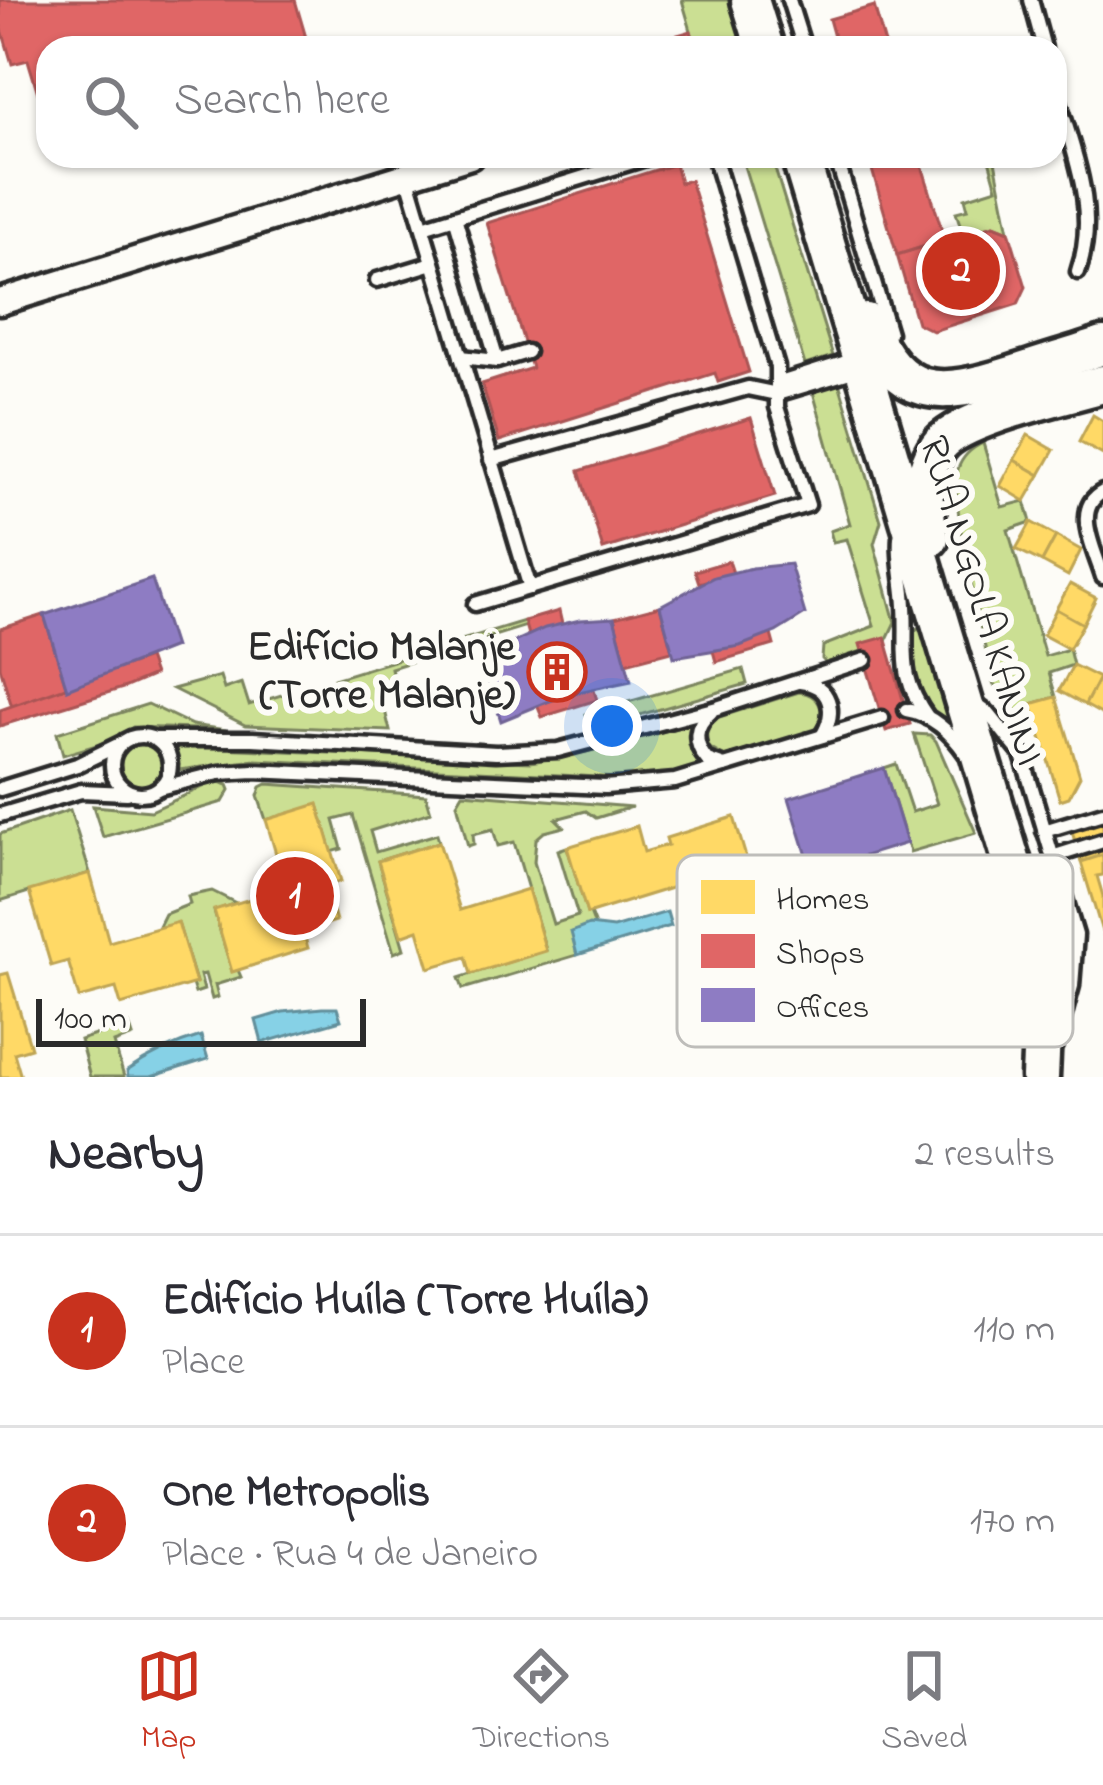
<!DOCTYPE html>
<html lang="en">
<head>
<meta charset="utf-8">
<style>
  body { margin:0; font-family:"Indie Flower",sans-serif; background:#f2f2f3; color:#2b2b33 }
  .scale { position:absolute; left:36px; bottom:30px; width:330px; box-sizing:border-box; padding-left:12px; border:6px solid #2b2b2b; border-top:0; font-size:33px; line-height:42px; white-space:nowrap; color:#2b2b2b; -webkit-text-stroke:9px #fdfcf7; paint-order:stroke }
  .you { position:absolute; left:612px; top:726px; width:42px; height:42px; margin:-30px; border:9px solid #fff; border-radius:50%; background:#1a73e8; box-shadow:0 0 0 18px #1a73e833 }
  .badge { display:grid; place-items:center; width:78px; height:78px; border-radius:50%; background:#c8321e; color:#fff; font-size:39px; font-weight:700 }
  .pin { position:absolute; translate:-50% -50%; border:6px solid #fff; box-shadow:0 3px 12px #0006 }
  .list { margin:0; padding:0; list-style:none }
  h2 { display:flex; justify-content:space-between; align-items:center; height:156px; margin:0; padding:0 48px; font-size:51px }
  h2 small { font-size:39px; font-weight:400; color:#7c7c81 }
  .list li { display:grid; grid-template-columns:78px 1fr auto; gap:36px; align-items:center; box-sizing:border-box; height:192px; padding:0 48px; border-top:3px solid #e1e1e2 }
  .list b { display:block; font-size:45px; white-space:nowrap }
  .list p { margin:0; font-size:39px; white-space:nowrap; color:#7c7c81 }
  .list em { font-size:39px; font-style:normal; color:#7c7c81 }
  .icon { flex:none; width:66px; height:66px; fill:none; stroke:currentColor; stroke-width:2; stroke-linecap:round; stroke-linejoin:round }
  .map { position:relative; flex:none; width:1103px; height:1077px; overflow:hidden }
  .search { position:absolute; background:#fff; box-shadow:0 3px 9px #0004; left:36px; right:36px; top:36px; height:132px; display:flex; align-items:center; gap:30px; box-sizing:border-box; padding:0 42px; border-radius:36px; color:#7c7c81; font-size:45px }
  .sheet { height:540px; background:#fff }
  nav { display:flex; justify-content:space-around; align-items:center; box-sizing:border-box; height:168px; border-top:3px solid #e1e1e2; background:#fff; font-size:33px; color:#7c7c81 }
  nav a { display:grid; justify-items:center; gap:6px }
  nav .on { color:#c8321e }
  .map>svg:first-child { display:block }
  .green { fill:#cbdf93; stroke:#7b855f; stroke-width:3 }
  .water { fill:#86d1e6; stroke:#628f9b; stroke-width:3 }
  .homes { fill:#ffd966; stroke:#bfa554; stroke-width:3 }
  .shops { fill:#e06666; stroke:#aa5454; stroke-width:3 }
  .offices { fill:#8e7cc3; stroke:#706495; stroke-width:3 }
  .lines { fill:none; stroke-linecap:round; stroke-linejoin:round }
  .lane-casing { stroke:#2b2b2b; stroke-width:21 }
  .street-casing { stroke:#2b2b2b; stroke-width:33 }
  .secondary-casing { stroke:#2b2b2b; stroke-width:45 }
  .lane { stroke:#fdfcf7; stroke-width:12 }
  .street { stroke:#fdfcf7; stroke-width:24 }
  .secondary { stroke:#fdfcf7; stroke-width:36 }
  .labels { text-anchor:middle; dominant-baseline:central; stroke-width:12; stroke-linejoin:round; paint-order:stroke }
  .street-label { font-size:42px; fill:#2b2b2b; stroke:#fdfcf7 }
  .poi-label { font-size:42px; font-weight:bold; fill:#2b2b2b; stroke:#fdfcf7; text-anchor:end }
  .key { fill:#fdfcf7; stroke:#bebdba; stroke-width:3 }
  .key-label { font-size:33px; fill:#2b2b2b }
</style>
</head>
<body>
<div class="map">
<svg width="1103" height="1077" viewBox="0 0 1103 1077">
  <rect width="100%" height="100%" fill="#fdfcf7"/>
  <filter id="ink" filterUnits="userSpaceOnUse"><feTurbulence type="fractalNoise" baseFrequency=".00833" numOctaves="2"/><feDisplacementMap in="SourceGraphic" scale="24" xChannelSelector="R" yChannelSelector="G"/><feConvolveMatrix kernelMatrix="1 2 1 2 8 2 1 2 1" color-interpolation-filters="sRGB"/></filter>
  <g filter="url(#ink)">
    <g class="green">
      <polygon points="682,0 731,0 740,34 736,48 696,48"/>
      <polygon points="741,156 771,156 833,356 805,365"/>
      <polygon points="988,156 994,156 1009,231 994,225 963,234 956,212 968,209 965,198 997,188"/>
      <polygon points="839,383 881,521 874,544 895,622 886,641 861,644 862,651 826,663 822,659 823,646 874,626 847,539 833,542 830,531 850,524 813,392"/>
      <path d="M983,443L1002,507L1025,501L1031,522L1008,530L1045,656L1069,649L1073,665L1049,673L1056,697L1031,704L1040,732L1004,700L993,683C985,645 948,498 958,469C962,457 972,448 983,443Z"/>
      <polygon points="524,621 526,626 391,668 393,678 378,682 390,731 245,725 173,689 220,676 224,689 242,683 249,705"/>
      <path d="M924,623L949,716L946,723C922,702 905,665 913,632Z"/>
      <polygon points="743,669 747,684 591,729 586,714"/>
      <path d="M799,692C820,694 829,713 814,730L725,757L708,747L706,728L716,718Z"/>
      <polygon points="148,704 192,725 226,730 133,727 107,742 63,755 57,733"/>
      <path d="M691,724C688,744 688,754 706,765L666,775L619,778L255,760L179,770L175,746L531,762L586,752Z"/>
      <polygon points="914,734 930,735 936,741 976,833 910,852 884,768 896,764 912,812 937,804"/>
      <circle cx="141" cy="765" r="22"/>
      <polygon points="216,781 228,785 230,790 223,802 103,837 93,806 151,811"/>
      <polygon points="267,784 426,795 431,812 370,831 376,852 437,834 439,842 378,861 404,949 394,953 353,815 334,820 342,849 332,852 318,805 266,820 258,796 261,787"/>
      <polygon points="463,793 632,807 596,818 586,811 556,819 564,827 544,832 536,839 534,862 553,924 578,916 558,850 567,847 587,913 590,913 595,926 572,932 577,955 463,989 459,978 546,950 514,842 498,846 493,829 473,834 474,844 468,846 457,803"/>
      <polygon points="70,810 90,873 0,901 0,834"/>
      <polygon points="212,891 236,903 214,911 232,971 238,970 241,977 215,985 218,997 212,999 205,974 200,975 204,990 195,993 192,984 196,982 178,923 158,928 165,914 190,904 188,896"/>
      <polygon points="129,1024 133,1036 114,1043 124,1077 90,1077 80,1040"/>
    </g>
    <g class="water">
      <polygon points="667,912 671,926 577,955 571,932 589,925 613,928"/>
      <polygon points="322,1008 337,1008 341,1020 262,1043 256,1020 283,1012"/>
      <path d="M201,1036L208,1059L151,1077H128L127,1071C150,1055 174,1044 201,1036Z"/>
    </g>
    <g class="homes">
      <polygon points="1093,415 1103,421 1103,455 1079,442"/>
      <polygon points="1028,435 1054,450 1040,475 1014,460"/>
      <polygon points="1014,460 1040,475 1025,501 1000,486"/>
      <polygon points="1031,522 1056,536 1042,562 1016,549"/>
      <polygon points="1056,536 1081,550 1068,576 1042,562"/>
      <polygon points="1070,584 1096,598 1083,624 1056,609"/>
      <polygon points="1056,609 1083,624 1069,649 1043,635"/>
      <polygon points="1073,665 1099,678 1085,705 1059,691"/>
      <polygon points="1099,678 1103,681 1103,715 1085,705"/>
      <polygon points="1056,697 1080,776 1069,797 1060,800 1031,704"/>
      <polygon points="318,804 341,881 326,886 336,921 303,931 308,948 232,972 214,910 286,888 266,820"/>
      <polygon points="1103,815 1103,855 1081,862 1068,818"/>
      <polygon points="734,817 754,884 683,905 678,886 587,914 567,847 637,826 644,852 668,845 666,838"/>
      <polygon points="439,842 460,910 528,889 546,951 471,974 466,957 429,968 418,930 401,936 378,861"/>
      <polygon points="1103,855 1103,875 1097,876 1103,896 1103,935 1081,862"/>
      <polygon points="90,873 109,942 178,922 196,983 121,1005 116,988 79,998 68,961 51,966 29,891"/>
      <polygon points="8,973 31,1048 14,1053 21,1077 0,1077 0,975"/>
    </g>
    <g class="shops">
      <polygon points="0,0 295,0 309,48 48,48 48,126 28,60 12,64 0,23"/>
      <polygon points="874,6 886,48 837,48 829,19"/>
      <polygon points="691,31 696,48 633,48"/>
      <polygon points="868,156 919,156 945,240 897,255"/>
      <polygon points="675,164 680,183 690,180 749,372 718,382 715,373 499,441 482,384 532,368 487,223"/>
      <polygon points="994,225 1009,231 1026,287 1018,304 933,331 917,323 897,255"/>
      <polygon points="751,418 775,496 603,549 579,471"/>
      <polygon points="729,561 733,573 699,583 695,571"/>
      <polygon points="660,606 672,651 626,663 614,618"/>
      <polygon points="559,611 562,624 528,635 524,621"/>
      <polygon points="44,615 67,689 12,707 0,667 0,629"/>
      <polygon points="771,634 774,645 716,662 713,651"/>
      <polygon points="885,637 910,724 886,731 860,644"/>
      <polygon points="148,658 154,675 126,687 0,726 0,710"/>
      <polygon points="593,687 597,700 542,717 537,705"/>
    </g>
    <g class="offices">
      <polygon points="790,564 805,614 776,632 740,646 674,657 660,606 714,577 752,568"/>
      <polygon points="152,579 174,647 67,689 44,615"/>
      <polygon points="614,618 631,681 564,695 501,721 481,657 545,628 580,620"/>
      <polygon points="884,768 907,843 812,872 789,798"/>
    </g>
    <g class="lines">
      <g class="lane-casing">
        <g id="lane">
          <polyline points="789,0 804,48"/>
          <polyline points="1031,0 1044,48"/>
          <path d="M1055,88C1072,150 1100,209 1078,272"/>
          <polyline points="836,156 889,333"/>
          <polyline points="407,175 530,588"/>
          <polyline points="455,217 497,361"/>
          <polyline points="423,227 652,156"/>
          <polyline points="377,280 433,263"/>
          <polyline points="461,357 497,361 527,352"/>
          <polyline points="777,384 859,358"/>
          <polyline points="491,460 748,388 777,394 860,369"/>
          <path d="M1103,492C1071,508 1095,550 1103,577"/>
          <path d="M900,537C898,560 904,583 905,606C908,654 897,674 928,718"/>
          <polyline points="475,604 808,505 777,407 777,367 714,156"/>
          <path d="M800,682C831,685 837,711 822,736"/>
          <polyline points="975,704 989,714 1022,755 1076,935 1072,986 1056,1044"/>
          <path d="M906,710C931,714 952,733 966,754"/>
          <path d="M711,712C694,726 693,743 707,760L724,766"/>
          <circle cx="141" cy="765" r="29"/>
          <polyline points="155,739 253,739 496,753 558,750 717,708 865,660"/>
          <polyline points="159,788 219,773 254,771 605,787 675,781 882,718"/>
          <polyline points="0,789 77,765 120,744"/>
          <polyline points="0,815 81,791 127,793"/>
          <polyline points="1044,831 1103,813"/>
          <polyline points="1052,857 1103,841"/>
        </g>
      </g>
      <g class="street-casing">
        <polyline id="street" points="0,302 470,156"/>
      </g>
      <g class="secondary-casing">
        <g id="secondary">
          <polyline points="750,0 765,48"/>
          <polyline points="800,156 1016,876 1043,1011 1040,1077"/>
          <path d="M866,322C900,401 938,398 1012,375C1042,365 1073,356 1103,346"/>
          <path d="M930,538C924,508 919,475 938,447C959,417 1066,395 1103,384"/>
        </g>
      </g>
      <use href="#lane" class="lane"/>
      <use href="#street" class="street"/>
      <use href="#secondary" class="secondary"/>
    </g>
  </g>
  <defs>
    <g id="building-ring" transform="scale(3)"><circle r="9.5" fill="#fdfcf7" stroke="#c8321e" stroke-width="1.5"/><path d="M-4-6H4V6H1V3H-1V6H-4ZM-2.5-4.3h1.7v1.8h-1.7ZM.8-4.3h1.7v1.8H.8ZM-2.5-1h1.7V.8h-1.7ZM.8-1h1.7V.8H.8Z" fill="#c8321e"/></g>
  </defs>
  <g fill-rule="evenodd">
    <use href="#building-ring" x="557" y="672"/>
  </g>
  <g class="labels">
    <g class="street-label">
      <text transform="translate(980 601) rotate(73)">RUA NGOLA KANINI</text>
    </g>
    <g class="poi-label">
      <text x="515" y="648">Edifício Malanje<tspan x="515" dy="48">(Torre Malanje)</tspan></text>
    </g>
  </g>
  <rect x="677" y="855" width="396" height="192" rx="18" class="key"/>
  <rect x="701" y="880" width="54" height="34" fill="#ffd966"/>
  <rect x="701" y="934" width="54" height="34" fill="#e06666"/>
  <rect x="701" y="988" width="54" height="34" fill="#8e7cc3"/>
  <g class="key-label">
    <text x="776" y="909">Homes</text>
    <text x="776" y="963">Shops</text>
    <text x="776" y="1017">Offices</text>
  </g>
</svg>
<div class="scale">100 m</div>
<div class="you"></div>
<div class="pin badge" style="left:295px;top:896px">1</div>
<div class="pin badge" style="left:961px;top:271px">2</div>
<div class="search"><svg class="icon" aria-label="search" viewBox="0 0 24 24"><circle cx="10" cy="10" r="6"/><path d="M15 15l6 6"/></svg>Search here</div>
</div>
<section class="sheet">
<h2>Nearby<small>2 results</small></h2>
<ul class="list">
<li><span class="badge">1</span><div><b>Edifício Huíla (Torre Huíla)</b><p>Place</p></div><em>110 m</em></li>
<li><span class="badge">2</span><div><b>One Metropolis</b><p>Place · Rua 4 de Janeiro</p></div><em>170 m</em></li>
</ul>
</section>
<nav>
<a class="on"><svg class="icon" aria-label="map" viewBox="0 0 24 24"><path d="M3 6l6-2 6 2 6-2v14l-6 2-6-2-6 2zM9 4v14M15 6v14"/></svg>Map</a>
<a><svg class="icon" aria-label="directions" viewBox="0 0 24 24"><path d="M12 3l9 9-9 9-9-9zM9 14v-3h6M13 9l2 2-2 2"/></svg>Directions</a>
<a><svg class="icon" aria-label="saved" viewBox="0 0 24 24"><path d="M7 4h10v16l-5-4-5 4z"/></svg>Saved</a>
</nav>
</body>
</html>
